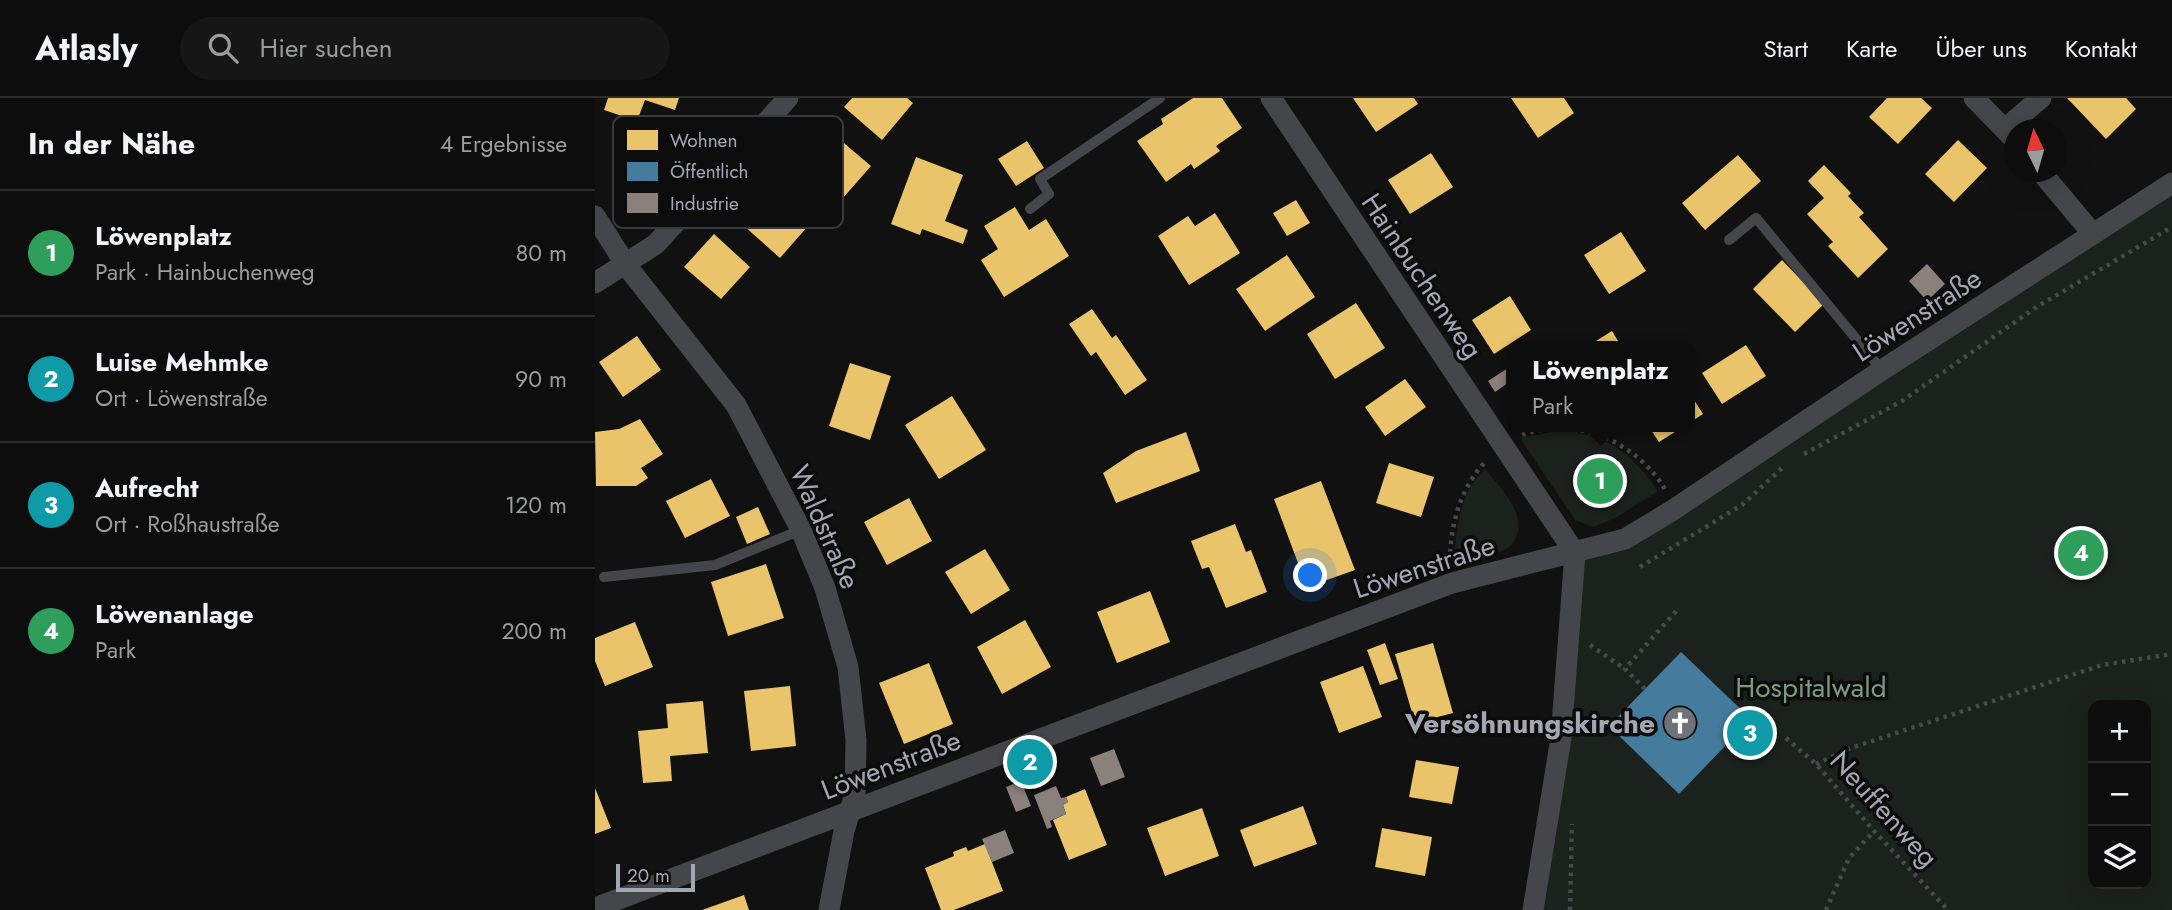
<!DOCTYPE html>
<html lang="de">
<head>
<meta charset="utf-8">
<style>
  body { margin:0; font-family:Jost,sans-serif; background:#161616; color:#f1f3f6 }
  .controls { position:absolute; right:21px; bottom:21px; display:grid; overflow:hidden; border-radius:14px; box-shadow:0 7px 28px #0002 }
  .controls button { width:63px; height:63px; display:grid; place-items:center; padding:0; border:0; border-bottom:2px solid #2d2d2e; background:#0d0d0d; color:#f1f3f6; font:35px sans-serif }
  .compass { position:absolute; left:1409px; top:21px; width:63px; height:63px; border-radius:50%; background:#0d0d0d; box-shadow:0 7px 28px #0002; rotate:355deg }
  .scale { position:absolute; left:21px; bottom:18px; width:79px; box-sizing:border-box; padding-left:7px; border:4px solid #a3a7b1; border-top:0; font-size:19px; line-height:24px; white-space:nowrap; color:#a3a7b1; -webkit-text-stroke:5px #0c0c0d; paint-order:stroke }
  .you { position:absolute; left:716px; top:478px; width:24px; height:24px; margin:-18px; border:5px solid #fff; border-radius:50%; background:#1a73e8; box-shadow:0 0 0 10px #1a73e833 }
  .badge { display:grid; place-items:center; width:46px; height:46px; border-radius:50%; background:#707279; color:#fff; font-size:23px; font-weight:700 }
  .pin { position:absolute; translate:-50% -50%; border:4px solid #fff; box-shadow:0 2px 7px #0006 }
  .popup { position:absolute; left:911px; top:243px; width:189px; height:91px; box-sizing:border-box; display:grid; place-content:center; border-radius:14px; background:#0d0d0d; filter:drop-shadow(0 2px 5px #0005); font-size:23px; white-space:nowrap; color:#9a9c9d }
  .popup b { font-size:26px; color:#f1f3f6 }
  .popup::after { content:''; position:absolute; left:50%; top:100%; margin-left:-14px; border:14px solid transparent; border-top-color:#0d0d0d }
  .list { margin:0; padding:0; list-style:none }
  h2 { display:flex; justify-content:space-between; align-items:center; height:91px; margin:0; padding:0 28px; font-size:30px }
  h2 small { font-size:23px; font-weight:400; color:#9a9c9d }
  .list li { display:grid; grid-template-columns:46px 1fr auto; gap:21px; align-items:center; box-sizing:border-box; height:126px; padding:0 28px; border-top:2px solid #2d2d2e }
  .list b { display:block; font-size:26px; white-space:nowrap }
  .list p { margin:0; font-size:23px; white-space:nowrap; color:#9a9c9d }
  .list em { font-size:23px; font-style:normal; color:#9a9c9d }
  .icon { flex:none; width:38px; height:38px; fill:none; stroke:currentColor; stroke-width:2; stroke-linecap:round; stroke-linejoin:round }
  .map { position:relative; flex:none; width:1577px; height:812px; overflow:hidden }
  header { display:flex; align-items:center; gap:42px; box-sizing:border-box; height:98px; padding:0 35px; background:#0d0d0d; border-bottom:2px solid #2d2d2e }
  header strong { font-size:33px }
  nav { display:flex; gap:38px; margin-inline-start:auto; font-size:24px }
  .search { width:490px; height:63px; background:#161616; display:flex; align-items:center; gap:18px; box-sizing:border-box; padding:0 24px; border-radius:38px; color:#9a9c9d; font-size:26px }
  main { display:flex }
  aside { flex:1; background:#0d0d0d }
  .map>svg:first-child { display:block }
  .green { fill:#1b211c; fill-rule:evenodd }
  .homes { fill:#e9c46a }
  .public { fill:#457b9d }
  .industry { fill:#8a817c }
  .lines { fill:none; stroke-linecap:round; stroke-linejoin:round }
  .path { stroke:#47484b; stroke-width:4.5; stroke-dasharray:3.5 5; stroke-linecap:butt }
  .service { stroke:#45464a; stroke-width:10 }
  .minor { stroke:#45464a; stroke-width:21 }
  .labels { text-anchor:middle; dominant-baseline:central; stroke-width:7; stroke-linejoin:round; paint-order:stroke }
  .street-label { font-size:28px; fill:#a3a7b1; stroke:#0c0c0d }
  .park-label { font-size:28px; fill:#7c9a7f; stroke:#0c0c0d }
  .poi-label { font-size:28px; font-weight:bold; fill:#a3a7b1; stroke:#0c0c0d; text-anchor:end }
  .key { fill:#0c0c0d; stroke:#393a3e; stroke-width:2 }
  .key-label { font-size:19px; fill:#a3a7b1 }
</style>
</head>
<body>
<header>
<strong>Atlasly</strong>
<div class="search"><svg class="icon" aria-label="search" viewBox="0 0 24 24"><circle cx="10" cy="10" r="6"/><path d="M15 15l6 6"/></svg>Hier suchen</div>
<nav><a>Start</a><a>Karte</a><a>Über uns</a><a>Kontakt</a></nav>
</header>
<main>
<aside>
<h2>In der Nähe<small>4 Ergebnisse</small></h2>
<ul class="list">
<li><span class="badge" style="background:#2e9e5b">1</span><div><b>Löwenplatz</b><p>Park · Hainbuchenweg</p></div><em>80 m</em></li>
<li><span class="badge" style="background:#0f9aa8">2</span><div><b>Luise Mehmke</b><p>Ort · Löwenstraße</p></div><em>90 m</em></li>
<li><span class="badge" style="background:#0f9aa8">3</span><div><b>Aufrecht</b><p>Ort · Roßhaustraße</p></div><em>120 m</em></li>
<li><span class="badge" style="background:#2e9e5b">4</span><div><b>Löwenanlage</b><p>Park</p></div><em>200 m</em></li>
</ul>
</aside>
<div class="map">
<svg width="1577" height="812" viewBox="0 0 1577 812">
  <rect width="100%" height="100%" fill="#111"/>
  <g class="green">
    <path d="M1577,86V812H933L980,455L1030,441ZM1498,607H1551V786H1498Z"/>
    <path d="M969,332C1016,339 1036,355 1063,393L1022,419L999,429L980,422L927,343V339Z"/>
    <path d="M890,371C906,390 939,423 915,448C912,451 904,454 900,456C889,462 877,467 864,467L859,460C862,430 865,392 890,371Z"/>
  </g>
  <g class="homes">
    <polygon points="13,0 84,0 80,12 50,2 42,23 9,12"/>
    <polygon points="257,0 312,0 318,5 287,42 249,9"/>
    <polygon points="598,0 627,0 647,30 621,48 625,53 599,71 596,66 571,84 542,43 568,26 566,21"/>
    <polygon points="758,0 819,0 823,6 781,34"/>
    <polygon points="916,0 969,0 979,15 943,40"/>
    <polygon points="1292,0 1326,0 1337,10 1303,46 1274,19"/>
    <polygon points="1472,0 1531,0 1541,11 1511,41"/>
    <polygon points="230,29 276,68 241,108 196,68"/>
    <polygon points="1363,42 1392,70 1359,104 1330,76"/>
    <polygon points="432,43 449,70 421,88 403,61"/>
    <polygon points="836,55 858,89 815,116 793,82"/>
    <polygon points="1143,57 1166,83 1110,132 1087,105"/>
    <polygon points="321,59 368,77 350,123 373,132 368,146 327,131 325,137 296,126"/>
    <polygon points="1229,67 1256,95 1253,98 1269,115 1264,119 1293,151 1263,180 1233,148 1238,144 1212,116 1229,100 1213,83"/>
    <polygon points="175,95 213,128 185,160 148,127"/>
    <polygon points="701,102 715,125 692,138 678,115"/>
    <polygon points="420,109 434,132 451,121 474,158 409,199 386,162 403,151 389,128"/>
    <polygon points="620,115 645,155 594,187 563,138 593,118 600,128"/>
    <polygon points="1026,134 1051,173 1014,196 989,157"/>
    <polygon points="119,136 155,169 126,201 89,169"/>
    <polygon points="692,157 720,199 670,233 641,191"/>
    <polygon points="1187,162 1229,206 1200,234 1158,191"/>
    <polygon points="915,198 936,232 899,256 877,222"/>
    <polygon points="761,205 790,250 740,281 712,236"/>
    <polygon points="497,211 517,240 521,237 552,282 530,297 501,254 496,258 474,226"/>
    <polygon points="1017,233 1026,248 993,248"/>
    <polygon points="42,238 66,272 28,299 4,264"/>
    <polygon points="1151,247 1171,278 1127,306 1107,275"/>
    <polygon points="255,265 296,278 275,342 234,328"/>
    <polygon points="810,281 831,309 790,338 770,309"/>
    <polygon points="1094,294 1108,316 1094,325"/>
    <polygon points="357,298 391,352 344,381 310,327"/>
    <polygon points="45,321 68,356 46,370 53,380 41,388 1,388 0,334 24,331"/>
    <polygon points="1054,329 1088,329 1064,344"/>
    <polygon points="591,334 605,373 521,405 508,375 541,353"/>
    <polygon points="794,365 839,379 826,419 781,405"/>
    <polygon points="116,381 135,418 90,440 71,403"/>
    <polygon points="726,383 760,472 712,489 679,401"/>
    <polygon points="314,400 337,443 292,467 269,424"/>
    <polygon points="163,409 175,436 152,446 141,419"/>
    <polygon points="640,426 651,454 656,452 672,494 631,510 614,469 607,471 596,443"/>
    <polygon points="390,451 415,492 376,516 350,474"/>
    <polygon points="171,466 189,520 133,538 116,484"/>
    <polygon points="555,493 575,544 522,565 502,514"/>
    <polygon points="430,522 456,569 407,596 382,549"/>
    <polygon points="40,524 58,569 10,588 0,563 0,540"/>
    <polygon points="790,545 803,581 785,587 772,552"/>
    <polygon points="838,545 858,615 820,625 800,556"/>
    <polygon points="334,565 358,626 309,646 284,585"/>
    <polygon points="768,568 787,619 744,635 725,584"/>
    <polygon points="195,588 201,648 156,653 149,593"/>
    <polygon points="108,603 113,655 75,658 77,683 48,685 43,633 73,630 71,606"/>
    <polygon points="821,662 864,669 857,706 814,699"/>
    <polygon points="0,690 16,730 0,736"/>
    <polygon points="490,691 512,747 474,762 458,722 471,716 468,707 473,704 471,699"/>
    <polygon points="708,708 722,746 659,769 645,732"/>
    <polygon points="607,710 624,758 570,778 552,730"/>
    <polygon points="787,730 837,739 830,778 780,769"/>
    <polygon points="390,746 408,793 359,812 346,812 330,770 359,758 358,754 371,749 373,753"/>
    <polygon points="149,797 154,812 107,812"/>
  </g>
  <polygon class="public" points="1086,554 1156,621 1084,696 1014,628"/>
  <g class="industry">
    <polygon points="1332,166 1350,186 1332,203 1314,183"/>
    <polygon points="916,268 916,283 900,294 893,283"/>
    <polygon points="519,651 530,679 506,688 495,660"/>
    <polygon points="426,683 436,708 421,714 411,689"/>
    <polygon points="461,688 466,700 471,699 473,704 468,707 471,716 455,723 457,729 452,731 439,697"/>
    <polygon points="410,732 419,755 397,764 387,741"/>
  </g>
  <g class="lines">
    <g class="path">
      <path d="M927,337C970,321 1018,335 1050,366C1058,375 1065,381 1070,392"/>
      <polyline points="1209,356 1307,303 1440,210 1577,129"/>
      <path d="M855,463C855,427 866,388 892,362"/>
      <polyline points="1045,469 1147,407 1187,370"/>
      <polyline points="995,547 1030,571"/>
      <polyline points="1050,591 1030,571 1083,511"/>
      <polyline points="1191,640 1221,666 1279,733 1353,812"/>
      <polyline points="1221,666 1256,650 1507,567 1577,556"/>
      <polyline points="975,812 977,726"/>
      <polyline points="1231,812 1254,760 1279,733"/>
    </g>
    <g class="service">
      <polyline points="435,111 454,96 445,81 565,0"/>
      <polyline points="1134,142 1161,120 1287,272"/>
      <polyline points="9,479 120,467 206,432"/>
    </g>
    <g class="minor">
      <polyline points="676,0 980,455"/>
      <polyline points="1379,0 1420,42"/>
      <polyline points="1410,31 1446,0"/>
      <polyline points="1446,74 1498,136"/>
      <polyline points="0,118 31,167 141,307 206,432 230,490 253,569 261,642 260,696 249,733 234,812"/>
      <polyline points="0,185 61,146 193,0"/>
      <polyline points="0,810 857,485 1030,441 1078,412 1287,272 1577,85"/>
      <polyline points="938,812 966,640 980,455"/>
    </g>
  </g>
  <defs>
    <g id="church-disc" transform="scale(1.75)"><circle r="9.5" fill="#707279" stroke="#0c0c0d"/><path d="M-1.2-6h2.4v3.5h3.3v2.4h-3.3V6h-2.4V-.1h-3.3v-2.4h3.3Z" fill="#fff"/></g>
  </defs>
  <g fill-rule="evenodd">
    <use href="#church-disc" x="1085" y="625"/>
  </g>
  <g class="labels">
    <g class="street-label">
      <text transform="translate(827 178) rotate(56)">Hainbuchenweg</text>
      <text transform="translate(1322 217) rotate(-33)">Löwenstraße</text>
      <text transform="translate(230 429) rotate(66)">Waldstraße</text>
      <text transform="translate(829 469) rotate(-18)">Löwenstraße</text>
      <text transform="translate(296 667) rotate(-21)">Löwenstraße</text>
      <text transform="translate(1289 711) rotate(48)">Neuffenweg</text>
    </g>
    <g class="park-label">
      <text x="1216" y="589">Hospitalwald</text>
    </g>
    <g class="poi-label">
      <text x="1060" y="625">Versöhnungskirche</text>
    </g>
  </g>
  <rect x="18" y="18" width="230" height="112" rx="10" class="key"/>
  <rect x="32" y="32" width="31" height="20" fill="#e9c46a"/>
  <rect x="32" y="64" width="31" height="19" fill="#457b9d"/>
  <rect x="32" y="95" width="31" height="20" fill="#8a817c"/>
  <g class="key-label">
    <text x="75" y="49">Wohnen</text>
    <text x="75" y="80">Öffentlich</text>
    <text x="75" y="112">Industrie</text>
  </g>
</svg>
<div class="controls">
<button>+</button>
<button>−</button>
<button><svg class="icon" aria-label="layers" viewBox="0 0 24 24"><path d="M12 4l9 5-9 5-9-5zM3 14l9 5 9-5"/></svg></button>
</div>
<svg class="compass" viewBox="-18 -18 36 36"><path d="M0-13l5 13h-10z" fill="#e53935"/><path d="M0 13l5-13h-10z" fill="#9a9c9d"/></svg>
<div class="scale">20 m</div>
<div class="you"></div>
<div class="pin badge" style="left:1005px;top:383px;background:#2e9e5b">1</div>
<div class="popup"><b>Löwenplatz</b>Park</div>
<div class="pin badge" style="left:435px;top:664px;background:#0f9aa8">2</div>
<div class="pin badge" style="left:1155px;top:635px;background:#0f9aa8">3</div>
<div class="pin badge" style="left:1486px;top:455px;background:#2e9e5b">4</div>
</div>
</main>
</body>
</html>
